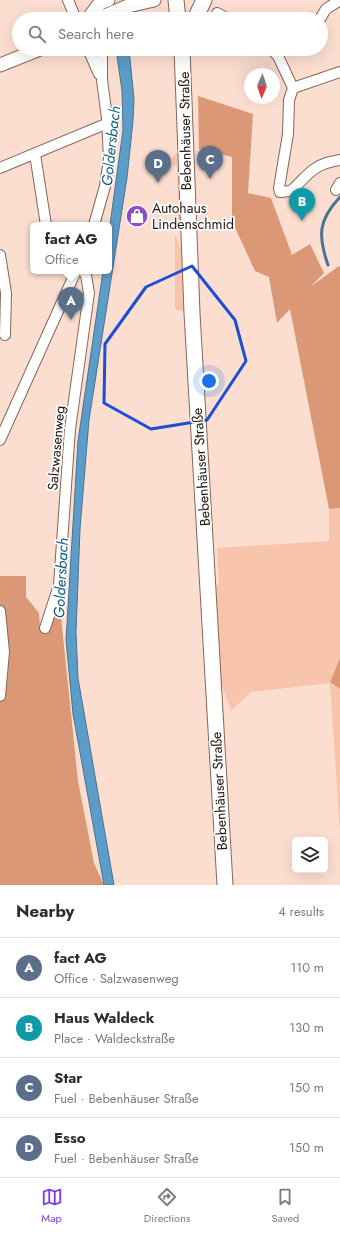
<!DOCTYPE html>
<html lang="en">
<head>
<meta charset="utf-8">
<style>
  body { margin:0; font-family:Jost,sans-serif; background:#f7f7f7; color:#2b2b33 }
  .controls { position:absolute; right:12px; bottom:12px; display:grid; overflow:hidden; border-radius:6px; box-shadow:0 4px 16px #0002 }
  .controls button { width:36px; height:36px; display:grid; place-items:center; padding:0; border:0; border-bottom:1px solid #e1e1e2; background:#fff; color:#2b2b33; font:20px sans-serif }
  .compass { position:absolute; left:244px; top:68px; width:36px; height:36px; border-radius:50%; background:#fff; box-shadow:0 4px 16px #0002; rotate:182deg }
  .you { position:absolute; left:209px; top:381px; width:14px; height:14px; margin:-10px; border:3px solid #fff; border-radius:50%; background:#1a73e8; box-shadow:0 0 0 6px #1a73e833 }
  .badge { display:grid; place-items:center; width:26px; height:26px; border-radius:50%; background:#7c3aed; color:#fff; font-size:13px; font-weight:700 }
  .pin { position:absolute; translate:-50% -33px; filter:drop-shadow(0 1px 2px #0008) }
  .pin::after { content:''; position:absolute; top:21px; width:14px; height:12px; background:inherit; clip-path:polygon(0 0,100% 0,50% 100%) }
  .popup { position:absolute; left:30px; top:222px; width:82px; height:52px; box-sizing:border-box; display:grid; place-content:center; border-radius:6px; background:#fff; filter:drop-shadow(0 1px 3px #0005); font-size:13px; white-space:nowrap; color:#7c7c81 }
  .popup b { font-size:15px; color:#2b2b33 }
  .popup::after { content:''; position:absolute; left:50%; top:100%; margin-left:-8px; border:8px solid transparent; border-top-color:#fff }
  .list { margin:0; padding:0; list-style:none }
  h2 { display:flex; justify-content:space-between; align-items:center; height:52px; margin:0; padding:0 16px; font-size:17px }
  h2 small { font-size:13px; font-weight:400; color:#7c7c81 }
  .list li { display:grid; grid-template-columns:26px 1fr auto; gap:12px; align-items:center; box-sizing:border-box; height:60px; padding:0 16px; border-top:1px solid #e1e1e2 }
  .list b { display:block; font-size:15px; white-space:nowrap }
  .list p { margin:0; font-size:13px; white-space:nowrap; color:#7c7c81 }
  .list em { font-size:13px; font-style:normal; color:#7c7c81 }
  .icon { flex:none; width:22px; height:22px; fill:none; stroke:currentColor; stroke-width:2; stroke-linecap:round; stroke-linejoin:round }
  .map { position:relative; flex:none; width:340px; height:885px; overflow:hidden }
  .search { position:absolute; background:#fff; box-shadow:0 4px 16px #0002; left:12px; right:12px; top:12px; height:44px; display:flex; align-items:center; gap:10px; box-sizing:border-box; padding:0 14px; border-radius:22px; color:#7c7c81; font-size:15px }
  .sheet { height:292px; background:#fff }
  nav { display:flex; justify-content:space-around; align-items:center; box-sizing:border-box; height:56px; border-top:1px solid #e1e1e2; background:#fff; font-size:11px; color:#7c7c81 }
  nav a { display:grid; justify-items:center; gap:2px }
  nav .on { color:#7c3aed }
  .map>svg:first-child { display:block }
  .green { fill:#f8c4ab }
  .forest { fill:#db9877 }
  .water { fill:#5b9dc8; stroke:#497490 }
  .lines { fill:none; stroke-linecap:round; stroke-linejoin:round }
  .stream { stroke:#497490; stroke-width:3 }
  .minor-casing { stroke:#866657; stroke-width:12 }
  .tertiary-casing { stroke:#866657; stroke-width:15 }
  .secondary-casing { stroke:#866657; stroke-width:17 }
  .minor { stroke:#fff; stroke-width:10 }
  .tertiary { stroke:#fff; stroke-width:13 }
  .secondary { stroke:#fff; stroke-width:15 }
  .marked { fill:none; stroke:#1d4ed8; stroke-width:3; stroke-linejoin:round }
  .labels { text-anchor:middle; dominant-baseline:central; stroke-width:3.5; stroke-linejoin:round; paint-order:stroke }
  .street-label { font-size:14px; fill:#20130d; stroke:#fff }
  .poi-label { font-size:14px; fill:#20130d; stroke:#fff; text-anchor:start }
  .water-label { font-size:15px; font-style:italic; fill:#0c5e88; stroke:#fff }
</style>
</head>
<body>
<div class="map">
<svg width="340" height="885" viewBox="0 0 340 885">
  <rect width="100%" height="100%" fill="#fcded0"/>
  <g class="green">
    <path d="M177,153L180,156V223L177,224L175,209L178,203L177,167L173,165C172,160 172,155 177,153Z"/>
    <polygon points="175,235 181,249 185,312 175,309"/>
    <polygon points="340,508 340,658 330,682 340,689 340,832 330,683 251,692 231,711 220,680 215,588 219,583 217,548 329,541 329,509"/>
  </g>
  <g class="forest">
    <polygon points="198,96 253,114 248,193 271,198 292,255 310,244 324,273 310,287 339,266 340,267 340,508 329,509 290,309 277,323 269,277 255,271 232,221 232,157 199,149"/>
    <polygon points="0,576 26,576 26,597 39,613 40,627 49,628 58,611 61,617 78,781 94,863 104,885 0,885"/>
    <polygon points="340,658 340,689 330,682"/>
  </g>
  <polygon class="water" points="116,49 129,49 134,99 133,121 127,178 89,420 80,529 76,632 78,678 114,885 104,885 73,714 66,640 78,441 103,271 109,271 109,232 123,130 122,91"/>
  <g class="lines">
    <path class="stream" d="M328,265C318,236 318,220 340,197"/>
    <g class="minor-casing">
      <g id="minor">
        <polyline points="68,0 76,19"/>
        <polyline points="217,13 228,19"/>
        <polyline points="320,19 326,9 340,0"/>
        <polyline points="88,49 99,74"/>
        <polyline points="271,49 278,56 293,88"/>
        <path d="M293,88L289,100L288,134L279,188L280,192L291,191C309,174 313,164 340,160"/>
        <polyline points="293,88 340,72"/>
        <polyline points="35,154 46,225"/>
        <polyline points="0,168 108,123"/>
        <polyline points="336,190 340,183"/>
        <polyline points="94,225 105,186 109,159 107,118 102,80 102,49"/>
        <polyline points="0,255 6,293 5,335"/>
        <polyline points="0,440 76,271"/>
        <polyline points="0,611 4,652 0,696"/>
        <polyline points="45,628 59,585 70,429 89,293 86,275 83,271"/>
      </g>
    </g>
    <g class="tertiary-casing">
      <g id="tertiary">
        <polyline points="88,19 100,3 108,0"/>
        <polyline points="98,19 128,6 154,0"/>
        <polyline points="0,65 40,49"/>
      </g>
    </g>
    <g class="secondary-casing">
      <g id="secondary">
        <polyline points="176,0 178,19"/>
        <polyline points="195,19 204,0"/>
        <polyline points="182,49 192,313 225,885"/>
      </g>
    </g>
    <use href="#minor" class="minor"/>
    <use href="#tertiary" class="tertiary"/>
    <use href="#secondary" class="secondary"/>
  </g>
  <path class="marked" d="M192,266L235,320L246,361L207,420L151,429L104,403L105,344L146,287Z"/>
  <defs>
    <g id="shop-disc" transform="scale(1.15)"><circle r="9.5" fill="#8a4ec4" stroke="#fff"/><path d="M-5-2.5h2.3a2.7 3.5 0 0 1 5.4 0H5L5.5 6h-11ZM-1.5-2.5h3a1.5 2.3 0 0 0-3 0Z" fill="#fff"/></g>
  </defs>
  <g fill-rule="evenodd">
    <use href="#shop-disc" x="137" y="216"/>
  </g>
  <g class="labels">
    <g class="street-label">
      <text transform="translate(185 131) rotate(-91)">Bebenhäuser Straße</text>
      <text transform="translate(56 448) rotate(-85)">Salzwasenweg</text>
      <text transform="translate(201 467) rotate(-94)">Bebenhäuser Straße</text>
      <text transform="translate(219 791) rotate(-93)">Bebenhäuser Straße</text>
    </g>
    <g class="poi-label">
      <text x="152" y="208">Autohaus<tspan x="152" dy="16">Lindenschmid</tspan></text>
    </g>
    <g class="water-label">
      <text transform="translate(111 146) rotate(-84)">Goldersbach</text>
      <text transform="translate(61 578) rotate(-87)">Goldersbach</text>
    </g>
  </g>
</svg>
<div class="controls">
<button><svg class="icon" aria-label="layers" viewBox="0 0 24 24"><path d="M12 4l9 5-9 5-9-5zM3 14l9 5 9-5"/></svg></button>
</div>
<svg class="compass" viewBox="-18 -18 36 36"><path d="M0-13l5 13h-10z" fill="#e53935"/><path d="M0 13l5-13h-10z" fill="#7c7c81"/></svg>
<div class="you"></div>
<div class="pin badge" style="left:71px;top:320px;background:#5c6f8a">A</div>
<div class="popup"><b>fact AG</b>Office</div>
<div class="pin badge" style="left:302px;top:221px;background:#0f9aa8">B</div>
<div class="pin badge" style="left:210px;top:179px;background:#5c6f8a">C</div>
<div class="pin badge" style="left:158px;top:183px;background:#5c6f8a">D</div>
<div class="search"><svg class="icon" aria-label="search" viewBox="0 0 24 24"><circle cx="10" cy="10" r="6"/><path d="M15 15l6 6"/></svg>Search here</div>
</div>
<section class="sheet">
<h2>Nearby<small>4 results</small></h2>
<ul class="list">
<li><span class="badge" style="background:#5c6f8a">A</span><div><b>fact AG</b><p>Office · Salzwasenweg</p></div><em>110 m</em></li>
<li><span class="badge" style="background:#0f9aa8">B</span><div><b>Haus Waldeck</b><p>Place · Waldeckstraße</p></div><em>130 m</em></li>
<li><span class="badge" style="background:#5c6f8a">C</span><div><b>Star</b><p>Fuel · Bebenhäuser Straße</p></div><em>150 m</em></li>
<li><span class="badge" style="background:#5c6f8a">D</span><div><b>Esso</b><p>Fuel · Bebenhäuser Straße</p></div><em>150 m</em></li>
</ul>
</section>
<nav>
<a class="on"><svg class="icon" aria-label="map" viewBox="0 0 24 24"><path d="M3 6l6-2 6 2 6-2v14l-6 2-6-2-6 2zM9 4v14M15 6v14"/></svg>Map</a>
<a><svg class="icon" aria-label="directions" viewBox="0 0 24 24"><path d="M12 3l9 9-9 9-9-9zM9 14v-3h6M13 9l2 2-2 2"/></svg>Directions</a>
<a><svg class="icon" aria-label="saved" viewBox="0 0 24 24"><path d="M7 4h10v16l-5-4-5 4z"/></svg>Saved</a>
</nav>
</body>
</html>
